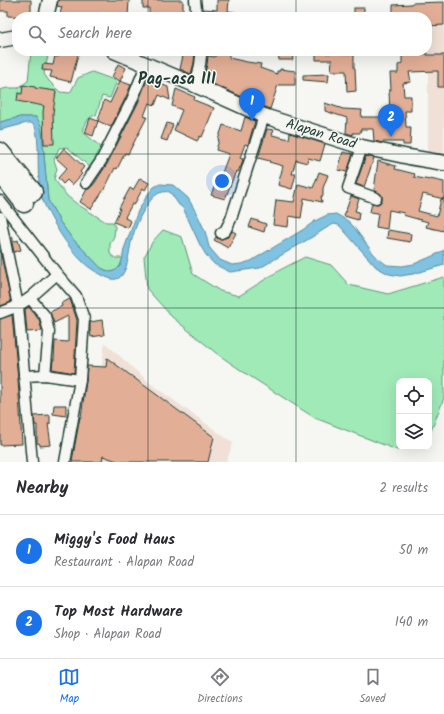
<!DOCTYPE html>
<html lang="en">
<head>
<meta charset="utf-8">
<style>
  body { margin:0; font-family:Kalam,sans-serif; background:#f7f7f7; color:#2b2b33 }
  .controls { position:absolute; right:12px; bottom:12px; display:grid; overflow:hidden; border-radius:8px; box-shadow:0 4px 16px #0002 }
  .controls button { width:36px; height:36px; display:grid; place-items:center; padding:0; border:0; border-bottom:1px solid #e1e1e2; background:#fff; color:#2b2b33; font:20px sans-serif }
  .you { position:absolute; left:222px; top:181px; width:14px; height:14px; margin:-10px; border:3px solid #fff; border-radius:50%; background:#1a73e8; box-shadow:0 0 0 6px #1a73e833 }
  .badge { display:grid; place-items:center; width:26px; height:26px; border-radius:50%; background:#1a73e8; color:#fff; font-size:13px; font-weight:700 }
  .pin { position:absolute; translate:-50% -33px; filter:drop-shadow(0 1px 2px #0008) }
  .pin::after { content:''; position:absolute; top:21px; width:14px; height:12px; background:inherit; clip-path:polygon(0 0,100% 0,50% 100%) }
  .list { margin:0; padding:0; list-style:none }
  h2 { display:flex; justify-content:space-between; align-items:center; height:52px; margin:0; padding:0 16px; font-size:17px }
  h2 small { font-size:13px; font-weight:400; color:#7c7c81 }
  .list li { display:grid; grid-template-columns:26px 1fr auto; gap:12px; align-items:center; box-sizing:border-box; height:72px; padding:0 16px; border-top:1px solid #e1e1e2 }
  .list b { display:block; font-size:15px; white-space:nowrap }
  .list p { margin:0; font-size:13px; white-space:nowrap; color:#7c7c81 }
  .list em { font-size:13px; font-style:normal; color:#7c7c81 }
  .icon { flex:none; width:22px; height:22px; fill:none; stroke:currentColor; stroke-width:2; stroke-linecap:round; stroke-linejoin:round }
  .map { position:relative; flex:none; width:444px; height:462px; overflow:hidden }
  .search { position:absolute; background:#fff; box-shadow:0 4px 16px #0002; left:12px; right:12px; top:12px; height:44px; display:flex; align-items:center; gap:10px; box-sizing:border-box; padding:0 14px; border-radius:16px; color:#7c7c81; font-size:15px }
  .sheet { height:196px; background:#fff }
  nav { display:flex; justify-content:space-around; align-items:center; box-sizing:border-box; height:56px; border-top:1px solid #e1e1e2; background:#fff; font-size:11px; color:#7c7c81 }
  nav a { display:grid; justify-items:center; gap:2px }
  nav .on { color:#1a73e8 }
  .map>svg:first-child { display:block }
  .built { fill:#f0e0d6 }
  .green { fill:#a0eab8; stroke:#609476 }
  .water { fill:#80c2e1; stroke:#598d9c }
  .building { fill:#e2ae96; stroke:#1f3d34 }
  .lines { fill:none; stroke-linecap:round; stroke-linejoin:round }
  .street-casing { stroke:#1f3d34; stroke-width:13 }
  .secondary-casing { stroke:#1f3d34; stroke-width:17 }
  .highway-casing { stroke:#1f3d34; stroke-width:21 }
  .street { stroke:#f6f6f2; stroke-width:10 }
  .secondary { stroke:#f6f6f2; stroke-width:14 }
  .highway { stroke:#f6f6f2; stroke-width:18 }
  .grid { fill:none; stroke:#1f3d34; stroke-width:1; stroke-opacity:0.55 }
  .labels { text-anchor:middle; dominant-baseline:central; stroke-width:3; stroke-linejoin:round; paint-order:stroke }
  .street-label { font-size:14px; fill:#1f3d34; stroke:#f6f6f2 }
  .quarter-label { font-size:16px; font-weight:bold; fill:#1f3d34; stroke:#f6f6f2 }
</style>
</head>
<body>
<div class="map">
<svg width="444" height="462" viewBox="0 0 444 462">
  <rect width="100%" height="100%" fill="#f6f6f2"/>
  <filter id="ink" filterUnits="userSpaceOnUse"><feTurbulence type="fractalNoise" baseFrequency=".025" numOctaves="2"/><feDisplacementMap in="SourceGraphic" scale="8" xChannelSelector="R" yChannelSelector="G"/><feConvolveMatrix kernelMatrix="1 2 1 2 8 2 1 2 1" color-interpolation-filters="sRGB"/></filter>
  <g filter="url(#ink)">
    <g class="built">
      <polygon points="444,2 444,157 428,154 428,72 414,72 413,51 427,51 427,17 412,17 412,3"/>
      <polygon points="105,343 151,384 233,443 226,462 86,462 91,441"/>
    </g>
    <g class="green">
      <path d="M31,51H49L44,74L49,81L60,92L70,93L78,78L92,72L117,81L110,98L102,96L96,115C87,117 85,124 83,132L102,148L91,168L67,147L59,148L54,160L57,169L54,179L67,196L77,204L106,222H113L115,227L114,236L110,244V254L115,258H123L120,266L116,270L111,272L101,268L71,237L60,222L48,200L42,132L36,117H20L0,122V90L7,88H18L28,81Z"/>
      <polygon points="163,230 182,237 193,274 220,291 239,296 280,270 305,257 331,265 349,285 388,294 444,277 444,398 429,436 429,381 399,381 399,447 408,447 397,450 315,418 245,373 216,353 172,317 147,289 144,257 153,241"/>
    </g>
    <path class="water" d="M20,117H36L40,123L42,132L48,200L60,222L71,237L101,268L105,270L111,272L116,270L120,266L122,261L124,249L138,211L148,194L154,187L160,184L173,185L188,198L198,216L205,231L209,247L220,260L232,265L241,264L251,261L304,229L315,221L327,215L336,214L348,221L353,226L373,253L379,259L387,265L402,266L414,264L435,255L444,250V265L413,274L400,276L389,274L376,267L339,225L334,224L328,227L312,237L260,268L230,272L214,264L206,255L200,245L183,208L179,205L170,192C160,190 153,196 148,204C139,216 135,228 131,243C129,252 128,267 122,275C120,278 116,280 112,279C107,278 104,276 100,274C94,271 88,267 83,262C67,247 52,222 43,201C41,195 40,187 39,181C37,163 40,143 35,126L31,123H27L0,130V122Z"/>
    <g class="building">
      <polygon points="0,0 31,0 31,17 8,16 8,11 0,11"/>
      <polygon points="58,0 129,0 128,17 107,17 94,14 93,17 59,17 62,7 57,6"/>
      <polygon points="143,0 183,0 183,17 149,17 149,8 143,8"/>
      <polygon points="217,0 229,0 228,11 235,12 235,17 203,17 203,9 217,10"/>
      <polygon points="444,2 444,25 427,26 427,17 393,17 393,5 412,4 412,3"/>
      <rect x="354" y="8" width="10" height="9"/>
      <polygon points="60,51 79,51 71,82 50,77 52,71 42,70 43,64 53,65 55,56 58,57"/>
      <polygon points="184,51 195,52 194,63 191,74 180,69"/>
      <polygon points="216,51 229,51 229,58 247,62 261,64 260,68 277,74 277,71 280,71 280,69 295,71 295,85 278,85 270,109 267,108 206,81 206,80 203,79 207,65 208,56 215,57"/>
      <polygon points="278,51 292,51 293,60 279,60"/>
      <polygon points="316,51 326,51 326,53 354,54 354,68 355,68 356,91 347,92 346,71 331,71 332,60 316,60"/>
      <polygon points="402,51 412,51 412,54 427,53 427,55 444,55 444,87 438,87 438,71 409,72 411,82 403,83 404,96 411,96 411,111 405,111 406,127 411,127 410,145 403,145 403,142 382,142 383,143 374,141 373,129 361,129 360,133 353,133 353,135 346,133 347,118 325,111 325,103 343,109 362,110 361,117 390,117 389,90 391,90 390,73 398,73 398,65 401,64 402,63"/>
      <polygon points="118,64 126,68 120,81 112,77"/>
      <polygon points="329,74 328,82 303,80 303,75"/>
      <polygon points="148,77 154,79 153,81 168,87 170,100 159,95 155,105 149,103 144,116 147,117 128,154 125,153 117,169 115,168 105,188 91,209 80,202 87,189 89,189 94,184 107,164 138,103"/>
      <polygon points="120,81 131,85 126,97 111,127 98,121 104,100 110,103"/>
      <polygon points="23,85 35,87 35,88 56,91 53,113 54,144 44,144 43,112 44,106 17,101 18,93 22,94"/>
      <polygon points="176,89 195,97 194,100 214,108 202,137 200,136 197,141 174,130 182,110 172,106"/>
      <polygon points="245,117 255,121 248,145 245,144 240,158 243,159 241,167 240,167 238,172 236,171 225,199 211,195 215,185 217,186 229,154 216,150 219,140 218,140 223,125 241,131"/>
      <polygon points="90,118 98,121 93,136 85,133"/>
      <polygon points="167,123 173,125 167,141 161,139"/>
      <polygon points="267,129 274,130 272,135 289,139 290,133 325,144 320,161 308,158 307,163 296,160 292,174 296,174 292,189 278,185 283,166 269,162 270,161 258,158"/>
      <polygon points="64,148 84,167 80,172 82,174 72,185 67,180 63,184 58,178 67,168 56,158"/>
      <polygon points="343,152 353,154 347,172 338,170"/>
      <polygon points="366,156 374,158 364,187 356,184"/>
      <polygon points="378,161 396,166 395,169 415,174 414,177 430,180 430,179 444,182 444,199 423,194 418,211 437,216 441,199 444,199 444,231 426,227 428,222 403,215 404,213 389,210 387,229 376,227 378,213 370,212 372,203 378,204 380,203 382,200 382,196 381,194 374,190"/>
      <polygon points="319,172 328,175 323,188 323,196 321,196 322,202 304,198 301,218 289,216 288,227 273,225 276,200 294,202 298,184 313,188"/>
      <polygon points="140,178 149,183 145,190 143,188 134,205 132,204 125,217 126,218 125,218 131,221 128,228 114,222 120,209 119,208 130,188 133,190"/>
      <polygon points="351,196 359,199 355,211 359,212 358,220 344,216"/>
      <polygon points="252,219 266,224 264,232 249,227"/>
      <polygon points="388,230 411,234 410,242 387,238"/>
      <polygon points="232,231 236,233 228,248 214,240 216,237 218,239 221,239 228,237"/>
      <polygon points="13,237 13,242 18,240 21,250 14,252 11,238"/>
      <polygon points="0,250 11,302 0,306"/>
      <polygon points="70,299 77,320 74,373 52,369 53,360 54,360 55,341 68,342 68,316 54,323 50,312 62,306 61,303"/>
      <polygon points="29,307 37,317 37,318 39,319 42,331 27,332 25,309"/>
      <polygon points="12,315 18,379 22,444 0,445 0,319"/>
      <polygon points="102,320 104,335 91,337 90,330 90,322"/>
      <polygon points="107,358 214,437 208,462 120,462 103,456 102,462 74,462 72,461 80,417 81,418 86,381 87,366 106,367"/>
      <polygon points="54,405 66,405 66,416 53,414"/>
      <polygon points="50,415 50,424 48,424 51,445 40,446 40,444 37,443 37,425 35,425 34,416"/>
    </g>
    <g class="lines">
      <g class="street-casing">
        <g id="street">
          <polyline points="195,0 197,17"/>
          <path d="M195,85C198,74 202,62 201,51"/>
          <polyline points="362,147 348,188 376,198"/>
          <polyline points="86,183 101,161 132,100 146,65"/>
          <polyline points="0,201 57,274 76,296 84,319 80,380 65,462"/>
          <polyline points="0,217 18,306 32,462"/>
          <polyline points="221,233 225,231 231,219 264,116"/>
          <polyline points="30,298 45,316 49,332 45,375"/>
          <polyline points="0,313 18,306 30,298 57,274"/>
          <polyline points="24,376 45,375 80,380"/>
        </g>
      </g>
      <g class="secondary-casing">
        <g id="secondary">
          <polyline points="46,17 50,0"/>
          <polyline points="0,40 17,37"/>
          <polyline points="114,51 195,85 264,116 362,147 409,157 444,163"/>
        </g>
      </g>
      <g class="highway-casing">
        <g id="highway">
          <polyline points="0,152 33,192"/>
          <polyline points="0,172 24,203"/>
        </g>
      </g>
      <use href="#street" class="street"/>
      <use href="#secondary" class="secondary"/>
      <use href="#highway" class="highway"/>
    </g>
  </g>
  <path class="grid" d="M148,0V17M296,0V17M148,51V462M296,51V462M0,154H444M0,308H444"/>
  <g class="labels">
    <g class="street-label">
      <text transform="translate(321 134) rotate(17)">Alapan Road</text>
    </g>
    <g class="quarter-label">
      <text x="177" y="79">Pag-asa III</text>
    </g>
  </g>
</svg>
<div class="controls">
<button><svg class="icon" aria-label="locate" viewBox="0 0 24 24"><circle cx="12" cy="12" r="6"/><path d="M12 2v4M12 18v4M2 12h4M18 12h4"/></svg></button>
<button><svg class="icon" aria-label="layers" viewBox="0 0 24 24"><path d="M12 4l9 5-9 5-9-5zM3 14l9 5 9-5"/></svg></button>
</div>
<div class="you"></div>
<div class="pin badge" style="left:252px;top:121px">1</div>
<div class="pin badge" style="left:391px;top:137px">2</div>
<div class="search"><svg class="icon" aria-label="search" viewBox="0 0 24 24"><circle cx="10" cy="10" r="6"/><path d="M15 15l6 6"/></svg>Search here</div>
</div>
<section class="sheet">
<h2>Nearby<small>2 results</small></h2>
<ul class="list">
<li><span class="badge">1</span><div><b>Miggy's Food Haus</b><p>Restaurant · Alapan Road</p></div><em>50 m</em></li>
<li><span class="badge">2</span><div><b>Top Most Hardware</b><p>Shop · Alapan Road</p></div><em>140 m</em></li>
</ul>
</section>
<nav>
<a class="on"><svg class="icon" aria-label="map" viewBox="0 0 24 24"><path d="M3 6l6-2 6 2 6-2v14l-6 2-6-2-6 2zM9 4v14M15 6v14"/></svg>Map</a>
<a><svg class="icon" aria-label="directions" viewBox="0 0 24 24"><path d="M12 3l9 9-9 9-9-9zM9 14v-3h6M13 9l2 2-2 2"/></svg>Directions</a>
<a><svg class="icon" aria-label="saved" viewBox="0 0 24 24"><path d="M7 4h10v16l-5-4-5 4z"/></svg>Saved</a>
</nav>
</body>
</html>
